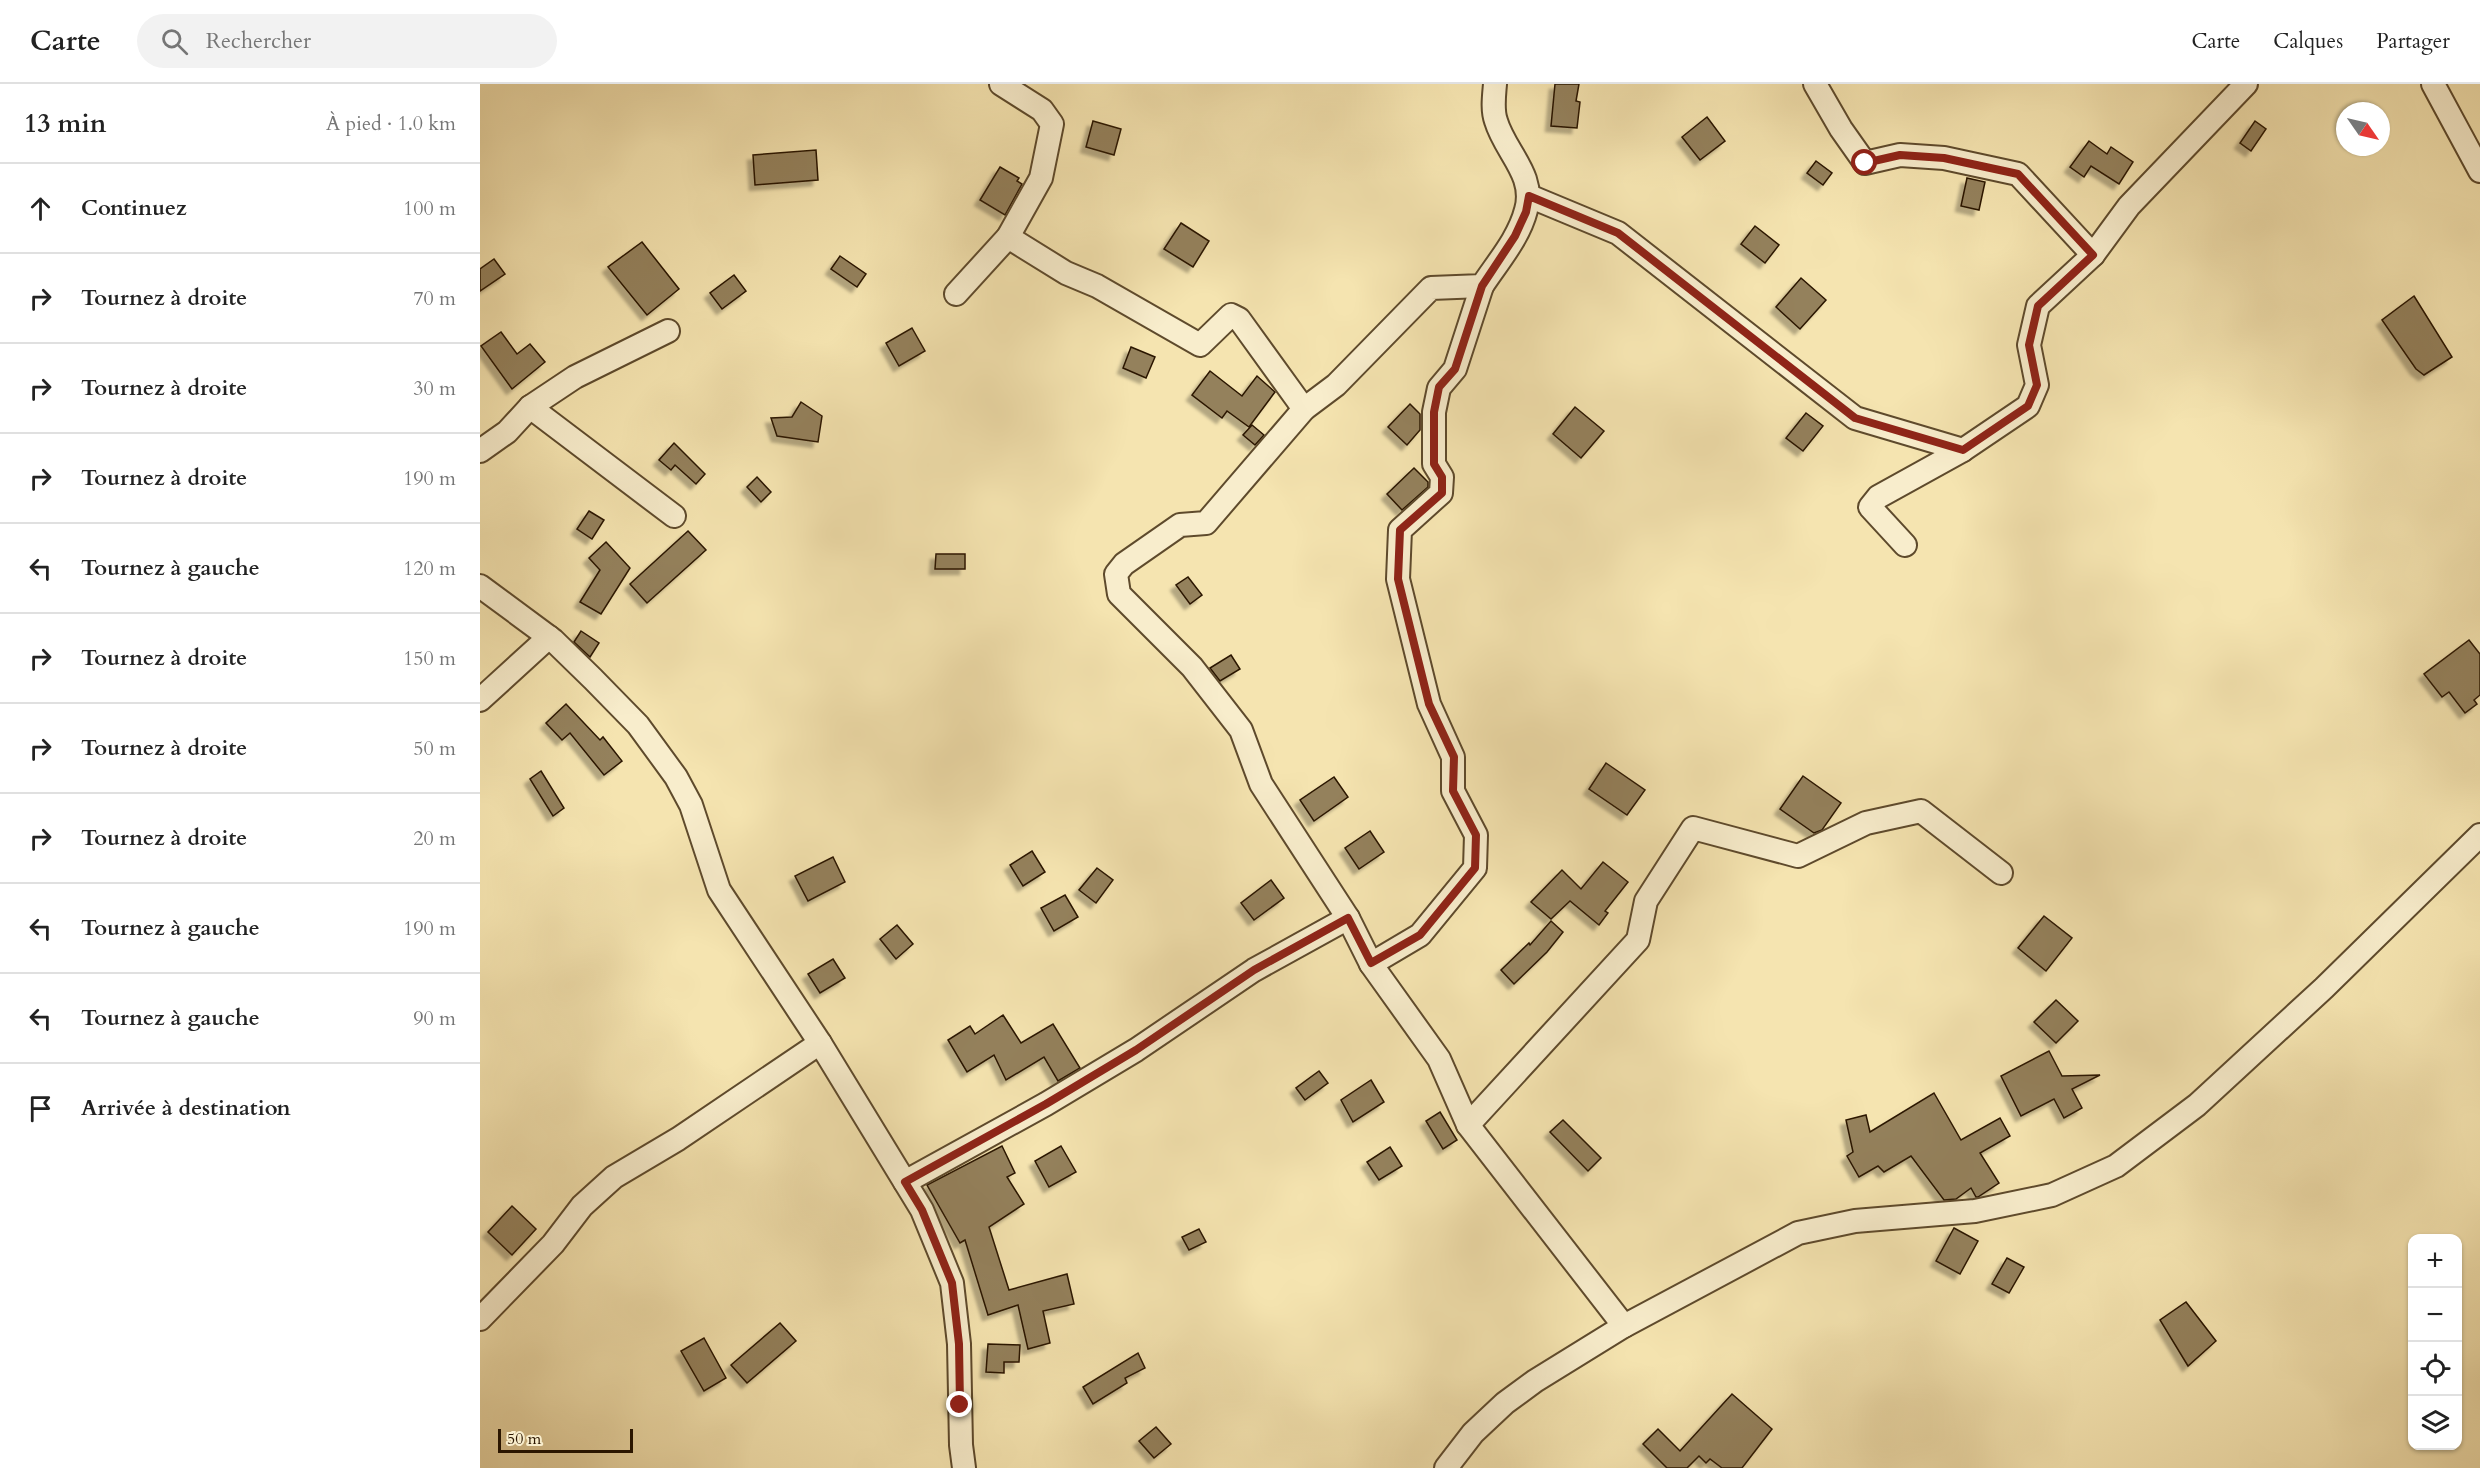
<!DOCTYPE html>
<html lang="fr">
<head>
<meta charset="utf-8">
<style>
  body { margin:0; font-family:Cardo,serif; background:#f2f2f2; color:#222 }
  .controls { position:absolute; right:18px; bottom:18px; display:grid; overflow:hidden; border-radius:12px; box-shadow:0 2px 4px #0004 }
  .controls button { width:54px; height:54px; display:grid; place-items:center; padding:0; border:0; border-bottom:2px solid #e0e0e0; background:#fff; color:#222; font:30px sans-serif }
  .compass { position:absolute; left:1856px; top:18px; width:54px; height:54px; border-radius:50%; background:#fff; box-shadow:0 2px 4px #0004; rotate:124deg }
  .scale { position:absolute; left:18px; bottom:15px; width:135px; box-sizing:border-box; padding-left:6px; border:3px solid #2b1600; border-top:0; font-size:16px; line-height:21px; white-space:nowrap; color:#2b1600; -webkit-text-stroke:4px #f8edcc; paint-order:stroke }
  .stop { position:absolute; width:18px; height:18px; margin:-14px; border:4px solid #8f2418; border-radius:50%; background:#fff }
  .stop.end { background:#8f2418; border-color:#fff; box-shadow:0 2px 6px #0008 }
  .list { margin:0; padding:0; list-style:none }
  h2 { display:flex; justify-content:space-between; align-items:center; height:78px; margin:0; padding:0 24px; font-size:26px }
  h2 small { font-size:20px; font-weight:400; color:#767676 }
  .list li { display:grid; grid-template-columns:39px 1fr auto; gap:18px; align-items:center; box-sizing:border-box; height:90px; padding:0 24px; border-top:2px solid #e0e0e0 }
  .list b { display:block; font-size:22px; white-space:nowrap }
  .list em { font-size:20px; font-style:normal; color:#767676 }
  .icon { flex:none; width:33px; height:33px; fill:none; stroke:currentColor; stroke-width:2; stroke-linecap:round; stroke-linejoin:round }
  .map { position:relative; flex:none; width:2000px; height:1384px; overflow:hidden }
  header { display:flex; align-items:center; gap:36px; box-sizing:border-box; height:84px; padding:0 30px; background:#fff; border-bottom:2px solid #e0e0e0 }
  header strong { font-size:28px }
  nav { display:flex; gap:33px; margin-inline-start:auto; font-size:21px }
  .search { width:420px; height:54px; background:#f2f2f2; display:flex; align-items:center; gap:15px; box-sizing:border-box; padding:0 21px; border-radius:33px; color:#767676; font-size:22px }
  main { display:flex }
  aside { flex:1; background:#fff }
  .map>svg:first-child { display:block }
  .building { fill:#94815c; stroke:#2b1600; stroke-width:1.5; filter:url(#shadow) }
  .lines { fill:none; stroke-linecap:round; stroke-linejoin:round }
  .minor-casing { stroke:#5e4a2c; stroke-width:26 }
  .minor { stroke:#f8edcc; stroke-width:22 }
  .route { stroke:#8f2418; stroke-width:8 }
</style>
</head>
<body>
<header>
<strong>Carte</strong>
<div class="search"><svg class="icon" aria-label="search" viewBox="0 0 24 24"><circle cx="10" cy="10" r="6"/><path d="M15 15l6 6"/></svg>Rechercher</div>
<nav><a>Carte</a><a>Calques</a><a>Partager</a></nav>
</header>
<main>
<aside>
<h2>13 min<small>À pied · 1.0 km</small></h2>
<ul class="list">
<li><svg class="icon" aria-label="ahead" viewBox="0 0 24 24"><path d="M12 20V5M6 11l6-6 6 6"/></svg><div><b>Continuez</b></div><em>100 m</em></li>
<li><svg class="icon" aria-label="right" viewBox="0 0 24 24"><path d="M7 20v-9h11M14 6l5 5-5 5"/></svg><div><b>Tournez à droite</b></div><em>70 m</em></li>
<li><svg class="icon" aria-label="right" viewBox="0 0 24 24"><path d="M7 20v-9h11M14 6l5 5-5 5"/></svg><div><b>Tournez à droite</b></div><em>30 m</em></li>
<li><svg class="icon" aria-label="right" viewBox="0 0 24 24"><path d="M7 20v-9h11M14 6l5 5-5 5"/></svg><div><b>Tournez à droite</b></div><em>190 m</em></li>
<li><svg class="icon" aria-label="left" viewBox="0 0 24 24"><path d="M17 20v-9H6M10 6l-5 5 5 5"/></svg><div><b>Tournez à gauche</b></div><em>120 m</em></li>
<li><svg class="icon" aria-label="right" viewBox="0 0 24 24"><path d="M7 20v-9h11M14 6l5 5-5 5"/></svg><div><b>Tournez à droite</b></div><em>150 m</em></li>
<li><svg class="icon" aria-label="right" viewBox="0 0 24 24"><path d="M7 20v-9h11M14 6l5 5-5 5"/></svg><div><b>Tournez à droite</b></div><em>50 m</em></li>
<li><svg class="icon" aria-label="right" viewBox="0 0 24 24"><path d="M7 20v-9h11M14 6l5 5-5 5"/></svg><div><b>Tournez à droite</b></div><em>20 m</em></li>
<li><svg class="icon" aria-label="left" viewBox="0 0 24 24"><path d="M17 20v-9H6M10 6l-5 5 5 5"/></svg><div><b>Tournez à gauche</b></div><em>190 m</em></li>
<li><svg class="icon" aria-label="left" viewBox="0 0 24 24"><path d="M17 20v-9H6M10 6l-5 5 5 5"/></svg><div><b>Tournez à gauche</b></div><em>90 m</em></li>
<li><svg class="icon" aria-label="arrive" viewBox="0 0 24 24"><path d="M6 21V4h12l-3 4 3 4H6"/></svg><div><b>Arrivée à destination</b></div></li>
</ul>
</aside>
<div class="map">
<svg width="2000" height="1384" viewBox="0 0 2000 1384">
  <defs>
    <filter id="shadow"><feDropShadow dx="-5.5" dy="5.5" stdDeviation="1.5" flood-color="#0004"/></filter>
  </defs>
  <rect width="100%" height="100%" fill="#f5e4b0"/>
  <filter id="stains"><feTurbulence type="fractalNoise" baseFrequency=".00333" numOctaves="4"/><feColorMatrix values="0 0 0 0 .2 0 0 0 0 .09 0 0 0 0 .02 0 0 0 .5 -.17"/></filter>
  <radialGradient id="worn" r=".72"><stop offset=".6" stop-color="#630" stop-opacity="0"/><stop offset="1" stop-color="#630" stop-opacity=".3"/></radialGradient>
  <g class="building">
    <polygon points="1075,0 1099,0 1096,17 1100,18 1097,44 1071,42"/>
    <polygon points="1227,33 1245,57 1220,76 1202,53"/>
    <polygon points="613,37 641,45 634,71 606,63"/>
    <polygon points="1775,37 1786,45 1771,67 1760,59"/>
    <polygon points="1609,57 1627,70 1631,63 1653,78 1639,100 1611,82 1604,93 1590,83"/>
    <polygon points="336,66 338,96 275,101 273,71"/>
    <polygon points="1336,77 1352,89 1343,101 1327,89"/>
    <polygon points="520,83 539,94 537,97 542,100 525,131 500,116"/>
    <polygon points="1487,94 1505,98 1499,126 1481,122"/>
    <polygon points="701,139 729,157 713,183 684,165"/>
    <polygon points="1275,142 1299,161 1285,179 1261,160"/>
    <polygon points="162,158 199,205 167,231 128,183"/>
    <polygon points="360,172 386,190 377,203 351,185"/>
    <polygon points="14,175 25,190 0,207 0,185"/>
    <polygon points="254,191 266,207 242,225 230,209"/>
    <polygon points="1321,194 1346,216 1320,245 1296,223"/>
    <polygon points="1934,212 1972,273 1944,291 1936,285 1902,236"/>
    <polygon points="432,244 445,267 419,282 406,259"/>
    <polygon points="21,248 37,270 50,260 65,278 32,305 1,262"/>
    <polygon points="651,263 675,273 666,294 643,284"/>
    <polygon points="730,287 762,312 777,292 795,308 769,343 747,327 742,334 712,311"/>
    <polygon points="321,318 342,332 338,358 297,352 291,334 312,333"/>
    <polygon points="930,320 940,330 940,346 927,361 908,343"/>
    <polygon points="1095,323 1124,347 1101,374 1073,350"/>
    <polygon points="1326,329 1343,342 1323,367 1306,354"/>
    <polygon points="772,341 784,351 775,361 763,351"/>
    <polygon points="194,359 225,390 216,400 195,381 191,386 179,376"/>
    <polygon points="934,384 948,398 948,403 922,426 907,410"/>
    <polygon points="277,393 291,408 281,418 267,403"/>
    <polygon points="109,427 124,436 112,455 97,445"/>
    <polygon points="208,447 226,466 167,519 150,500"/>
    <polygon points="126,458 150,484 121,530 100,518 120,486 109,474"/>
    <polygon points="456,470 485,470 485,485 455,485"/>
    <polygon points="708,493 722,511 710,520 696,501"/>
    <polygon points="101,547 119,559 110,573 94,558"/>
    <polygon points="1989,556 2000,570 2000,611 1994,616 1997,620 1985,629 1969,608 1962,613 1944,590"/>
    <polygon points="751,571 760,585 740,597 730,584"/>
    <polygon points="86,620 120,656 123,653 142,677 124,691 90,649 82,656 66,639"/>
    <polygon points="1126,679 1165,706 1147,731 1109,705"/>
    <polygon points="61,687 84,724 73,732 50,695"/>
    <polygon points="1323,692 1361,719 1342,746 1334,749 1300,725"/>
    <polygon points="854,693 868,713 834,737 820,716"/>
    <polygon points="890,747 904,768 879,785 865,764"/>
    <polygon points="552,767 565,788 543,802 530,781"/>
    <polygon points="353,773 365,798 328,817 315,792"/>
    <polygon points="1123,778 1148,798 1125,827 1128,829 1119,841 1090,817 1071,835 1051,818 1082,786 1101,805"/>
    <polygon points="617,784 633,796 616,819 599,806"/>
    <polygon points="791,796 804,814 774,836 761,819"/>
    <polygon points="585,811 598,833 574,847 561,824"/>
    <polygon points="1564,832 1592,854 1566,887 1538,864"/>
    <polygon points="1071,837 1083,848 1067,868 1034,900 1021,886 1049,859 1050,861"/>
    <polygon points="417,841 433,860 416,875 400,855"/>
    <polygon points="353,875 365,894 340,909 328,890"/>
    <polygon points="1576,916 1598,937 1576,959 1554,938"/>
    <polygon points="523,931 541,959 573,940 600,984 578,997 564,973 526,996 514,971 487,988 468,956 490,942 495,950"/>
    <polygon points="1569,967 1582,992 1620,991 1592,1005 1602,1024 1584,1034 1574,1015 1541,1032 1521,992"/>
    <polygon points="839,987 848,999 825,1016 816,1004"/>
    <polygon points="891,996 904,1018 873,1038 861,1016"/>
    <polygon points="1454,1009 1481,1056 1520,1034 1530,1052 1500,1069 1519,1099 1498,1113 1496,1113 1491,1104 1476,1115 1464,1116 1431,1072 1404,1088 1398,1082 1379,1093 1367,1072 1373,1068 1366,1036 1386,1031 1390,1048"/>
    <polygon points="960,1028 977,1056 963,1065 946,1037"/>
    <polygon points="1083,1036 1121,1074 1108,1087 1070,1048"/>
    <polygon points="522,1062 535,1089 527,1093 544,1120 509,1143 529,1206 587,1190 594,1220 563,1227 570,1259 548,1265 538,1221 508,1231 485,1156 480,1159 447,1101"/>
    <polygon points="581,1062 596,1088 569,1103 555,1077"/>
    <polygon points="910,1063 922,1082 899,1096 887,1078"/>
    <polygon points="32,1122 56,1145 32,1171 8,1148"/>
    <polygon points="1474,1144 1498,1157 1480,1190 1456,1177"/>
    <polygon points="719,1145 726,1158 709,1166 702,1153"/>
    <polygon points="1527,1174 1544,1183 1529,1209 1512,1200"/>
    <polygon points="1706,1218 1736,1257 1708,1282 1680,1236"/>
    <polygon points="300,1239 316,1257 267,1299 251,1281"/>
    <polygon points="224,1254 246,1294 224,1307 201,1267"/>
    <polygon points="508,1260 540,1261 539,1278 524,1278 524,1289 506,1288"/>
    <polygon points="658,1269 665,1284 645,1294 647,1299 613,1320 603,1303"/>
    <polygon points="1252,1310 1292,1345 1262,1384 1242,1384 1230,1375 1226,1379 1219,1372 1207,1384 1187,1384 1163,1360 1178,1345 1200,1367"/>
    <polygon points="676,1343 691,1360 674,1374 659,1357"/>
  </g>
  <g class="lines">
    <g class="minor-casing">
      <g id="minor">
        <path d="M1015,0C1014,12 1012,26 1016,37C1025,68 1056,91 1046,126C1039,154 1017,179 1002,202L951,204L856,301L824,325L726,439L700,441L644,480L636,490L639,510L712,583L761,646L781,700L868,834L891,880L959,975L988,1041L1144,1242"/>
        <polyline points="1335,0 1361,45 1385,79 1420,71 1464,74 1538,90 1613,171 1649,122 1766,0"/>
        <polyline points="1953,0 2000,87"/>
        <polyline points="1049,112 1138,149 1375,334 1483,366"/>
        <polyline points="528,153 586,189 617,202 720,261 751,231 759,235 824,325"/>
        <polyline points="476,210 528,153 561,94 572,40 562,26 521,0"/>
        <polyline points="50,323 194,432"/>
        <polyline points="0,367 27,348 50,323 95,293 188,247"/>
        <polyline points="1425,461 1390,423 1398,413 1483,366 1548,322 1557,301 1549,261 1558,222 1613,171"/>
        <polyline points="0,502 73,556 113,595 158,641 196,693 211,721 239,806 340,959 442,1126 472,1199 479,1260 481,1361 484,1384"/>
        <polyline points="0,616 69,553"/>
        <polyline points="891,880 940,851 995,784 996,751 973,707 973,673 949,620 918,495 920,446 961,409 962,393 954,380 954,328 959,304 975,285 1002,202"/>
        <polyline points="988,1041 1158,856 1166,817 1213,744 1318,772 1386,739 1441,727 1521,789"/>
        <polyline points="425,1098 566,1020 656,966 774,886 868,834"/>
        <polyline points="0,1235 73,1160 102,1122 134,1093 198,1055 340,959"/>
        <polyline points="966,1384 993,1349 1025,1319 1055,1297 1144,1242 1318,1149 1375,1137 1495,1127 1572,1111 1636,1082 1717,1021 1844,904 2000,751"/>
      </g>
    </g>
    <use href="#minor" class="minor"/>
  </g>
  <g class="lines">
    <polyline class="route" points="480,1321 479,1260 472,1199 442,1126 425,1098 566,1020 656,966 774,886 868,834 891,879 940,851 995,784 996,751 973,707 974,673 949,620 918,495 920,446 962,409 962,393 954,380 954,328 959,303 975,285 1002,202 1035,152 1046,128 1049,112 1138,149 1375,334 1483,366 1548,322 1557,301 1549,261 1558,222 1613,171 1538,90 1464,74 1420,71 1385,79"/>
  </g>
  <rect width="100%" height="100%" filter="url(#stains)"/>
  <rect width="100%" height="100%" fill="url(#worn)"/>
</svg>
<div class="controls">
<button>+</button>
<button>−</button>
<button><svg class="icon" aria-label="locate" viewBox="0 0 24 24"><circle cx="12" cy="12" r="6"/><path d="M12 2v4M12 18v4M2 12h4M18 12h4"/></svg></button>
<button><svg class="icon" aria-label="layers" viewBox="0 0 24 24"><path d="M12 4l9 5-9 5-9-5zM3 14l9 5 9-5"/></svg></button>
</div>
<svg class="compass" viewBox="-18 -18 36 36"><path d="M0-13l5 13h-10z" fill="#e53935"/><path d="M0 13l5-13h-10z" fill="#767676"/></svg>
<div class="scale">50 m</div>
<div class="stop" style="left:1385px;top:79px"></div>
<div class="stop end" style="left:480px;top:1321px"></div>
</div>
</main>
</body>
</html>
